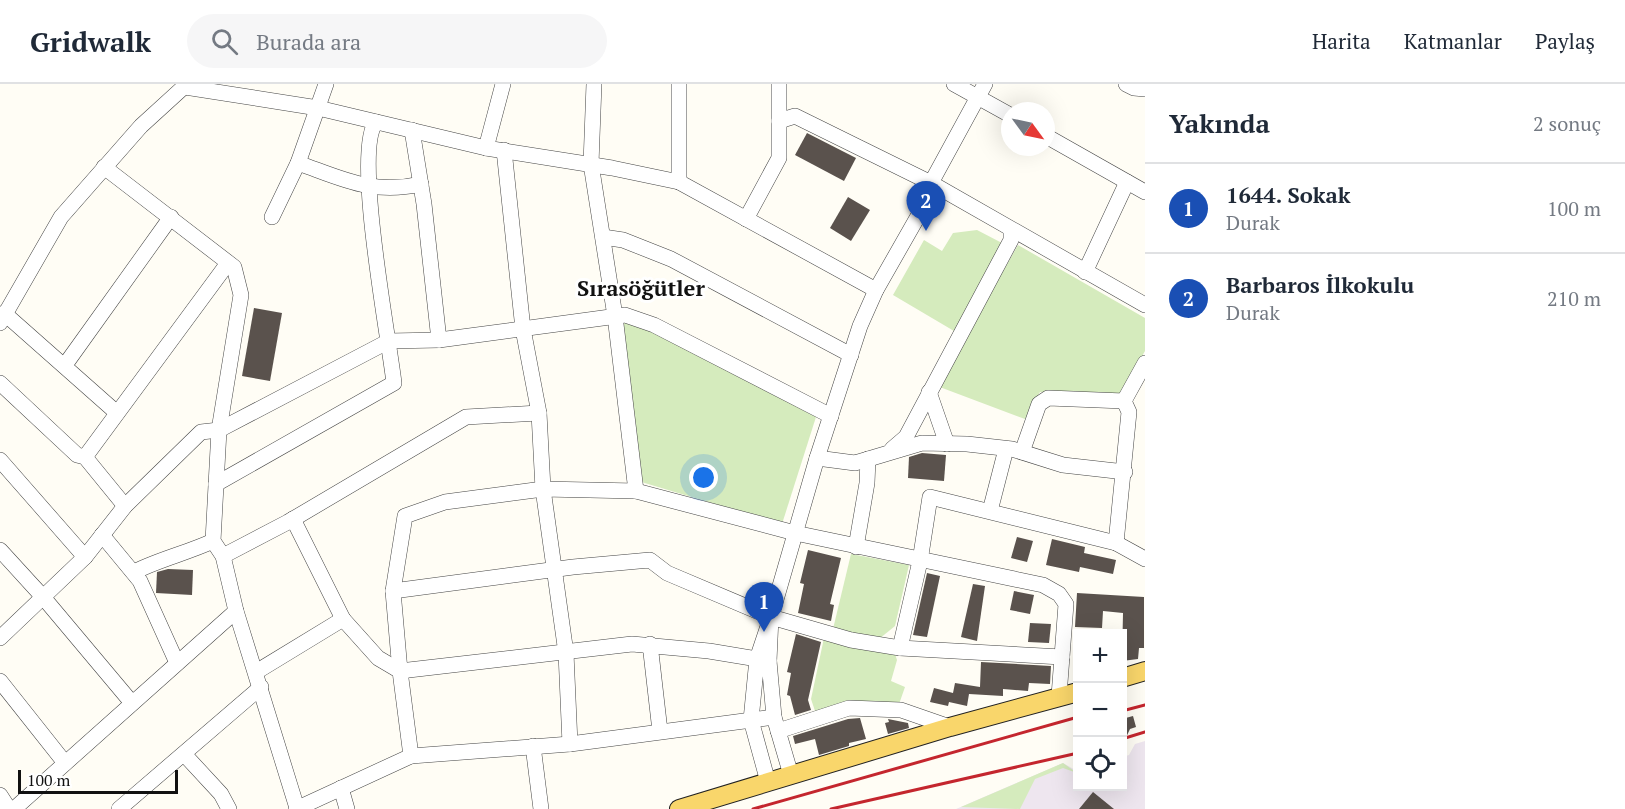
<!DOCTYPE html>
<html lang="tr">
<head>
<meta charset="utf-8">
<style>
  body { margin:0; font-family:"PT Serif",serif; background:#f6f6f7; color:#1f2937 }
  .controls { position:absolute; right:18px; bottom:18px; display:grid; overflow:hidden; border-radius:0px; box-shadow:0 6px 24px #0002 }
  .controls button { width:54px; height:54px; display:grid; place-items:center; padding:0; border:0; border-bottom:2px solid #e0e1e3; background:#fff; color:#1f2937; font:30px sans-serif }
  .compass { position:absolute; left:1001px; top:18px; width:54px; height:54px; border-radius:50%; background:#fff; box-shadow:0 6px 24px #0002; rotate:123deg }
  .scale { position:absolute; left:18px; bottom:15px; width:160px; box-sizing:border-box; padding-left:6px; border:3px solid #111; border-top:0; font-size:16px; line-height:21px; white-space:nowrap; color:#111; -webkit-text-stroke:4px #fff; paint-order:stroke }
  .you { position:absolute; left:704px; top:394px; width:21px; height:21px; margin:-15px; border:4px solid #fff; border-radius:50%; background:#1a73e8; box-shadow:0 0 0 9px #1a73e833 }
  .badge { display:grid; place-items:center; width:39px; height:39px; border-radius:50%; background:#ea580c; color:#fff; font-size:20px; font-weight:700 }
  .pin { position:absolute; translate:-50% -50px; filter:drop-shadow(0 2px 3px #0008) }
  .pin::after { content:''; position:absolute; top:32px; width:21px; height:18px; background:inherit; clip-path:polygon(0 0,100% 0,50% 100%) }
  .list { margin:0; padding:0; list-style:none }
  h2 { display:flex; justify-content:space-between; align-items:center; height:78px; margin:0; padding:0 24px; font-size:26px }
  h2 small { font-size:20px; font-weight:400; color:#747a83 }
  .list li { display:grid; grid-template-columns:39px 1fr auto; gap:18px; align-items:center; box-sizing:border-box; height:90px; padding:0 24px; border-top:2px solid #e0e1e3 }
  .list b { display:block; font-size:22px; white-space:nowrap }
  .list p { margin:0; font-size:20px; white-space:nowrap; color:#747a83 }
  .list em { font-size:20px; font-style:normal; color:#747a83 }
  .icon { flex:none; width:33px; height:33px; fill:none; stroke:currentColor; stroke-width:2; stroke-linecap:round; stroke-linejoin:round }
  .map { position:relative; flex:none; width:1145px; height:725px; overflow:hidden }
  header { display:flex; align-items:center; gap:36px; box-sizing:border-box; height:84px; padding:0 30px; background:#fff; border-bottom:2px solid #e0e1e3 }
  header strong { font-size:28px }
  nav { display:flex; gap:33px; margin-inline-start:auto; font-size:21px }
  .search { width:420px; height:54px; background:#f6f6f7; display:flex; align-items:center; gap:15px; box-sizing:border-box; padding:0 21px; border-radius:33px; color:#747a83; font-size:22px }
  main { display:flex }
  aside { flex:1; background:#fff }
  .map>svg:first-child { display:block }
  .industrial { fill:#eee6ef }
  .green { fill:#d5ebbd }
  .building { fill:#5a524d }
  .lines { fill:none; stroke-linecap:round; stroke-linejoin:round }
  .minor-casing { stroke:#444; stroke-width:16 }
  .major-casing { stroke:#222; stroke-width:20 }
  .minor { stroke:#fff; stroke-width:15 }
  .major { stroke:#f9d66b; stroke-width:18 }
  .rail { stroke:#c4262e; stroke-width:3 }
  .labels { text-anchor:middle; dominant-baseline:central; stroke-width:6; stroke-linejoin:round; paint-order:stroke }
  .district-label { font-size:22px; font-weight:bold; fill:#111; stroke:#fff }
</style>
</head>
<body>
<header>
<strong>Gridwalk</strong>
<div class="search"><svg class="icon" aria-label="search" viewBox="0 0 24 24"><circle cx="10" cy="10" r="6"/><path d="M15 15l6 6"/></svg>Burada ara</div>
<nav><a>Harita</a><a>Katmanlar</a><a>Paylaş</a></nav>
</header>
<main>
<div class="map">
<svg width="1145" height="725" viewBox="0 0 1145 725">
  <rect width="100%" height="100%" fill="#fffdf5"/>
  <polygon class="industrial" points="1145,657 1145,725 956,725 1063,679 1077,687 1078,702 1122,702 1123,673 1129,671 1135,660"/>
  <g class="green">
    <polygon points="977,146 1002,159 954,247 893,211 924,156 942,167 953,149"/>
    <polygon points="1018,161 1145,234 1145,267 1120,311 1040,308 1025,335 937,302"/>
    <polygon points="627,238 646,243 816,333 782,440 638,397 619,242"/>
    <polygon points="851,470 909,481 895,542 879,555 833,545"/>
    <polygon points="824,554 895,570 897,576 891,597 905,603 898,623 816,630 811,615"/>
    <polygon points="1063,679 1077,689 1063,684 1035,695 1020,725 961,723"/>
  </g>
  <g class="building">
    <polygon points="807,49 856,74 844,97 795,71"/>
    <polygon points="848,113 870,126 851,157 830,144"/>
    <polygon points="254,224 282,229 270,297 242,292"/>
    <polygon points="922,369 946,371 944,397 908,394 909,373"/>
    <polygon points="1017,453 1033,457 1027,478 1011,474"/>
    <polygon points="1052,455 1085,463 1084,469 1116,476 1113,490 1080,483 1079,488 1046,481"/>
    <polygon points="808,466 841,474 830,520 834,521 831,537 798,529 804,500 800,499"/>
    <polygon points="168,485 193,486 192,511 156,509 157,488"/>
    <polygon points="927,489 940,492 927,553 913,551"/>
    <polygon points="973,500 985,502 977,557 961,553"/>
    <polygon points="1014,507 1034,511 1030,530 1010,526"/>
    <polygon points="1077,509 1144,513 1144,564 1139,564 1138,575 1122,577 1123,529 1103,527 1102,544 1075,543"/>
    <polygon points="1030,539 1051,540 1049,559 1028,558"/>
    <polygon points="796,550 821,558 808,616 811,626 795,631 790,612 787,611 791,589 787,588"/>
    <polygon points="981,578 1051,582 1050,600 1029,599 1028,607 1003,605 1003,612 969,610 967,622 949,618 948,622 930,618 934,604 953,609 955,599 980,603"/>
    <polygon points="1133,632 1136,643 1130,645 1122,662 1122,635"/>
    <polygon points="860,634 866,655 849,659 849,662 819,671 815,655 795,660 793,652 848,635"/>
    <polygon points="888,635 908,639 909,644 888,650 885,639 889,638"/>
    <polygon points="1093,708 1114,725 1079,725"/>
  </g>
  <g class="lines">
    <g class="minor-casing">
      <g id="minor">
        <polyline points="594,0 591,80 615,232 636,407"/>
        <polyline points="679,0 679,98"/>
        <polyline points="954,0 1010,31"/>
        <polyline points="1126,0 1134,4 1145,5"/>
        <polyline points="185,3 318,24 486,64 612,84 679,98 876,206"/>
        <polyline points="779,37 795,32 931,99 1145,221"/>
        <polyline points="412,46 424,120 439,256"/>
        <polyline points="1046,52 1145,108"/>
        <polyline points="486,64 503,0"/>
        <polyline points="504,66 523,245 539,329 543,405 566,569 570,660"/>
        <path d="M298,79C343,95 372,111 421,100"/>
        <polyline points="104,83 234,183 241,211 219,346 213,457 223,472 236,527 297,724"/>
        <polyline points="272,133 298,79 326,0"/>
        <polyline points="746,135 779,74 779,0"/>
        <polyline points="603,153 623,156 671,175 851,271"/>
        <polyline points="1085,188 1127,98"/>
        <polyline points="4,229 117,329"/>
        <polyline points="0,239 61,133 141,42 187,0"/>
        <polyline points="65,281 171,133"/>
        <polyline points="0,299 77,371 85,373 125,422"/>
        <polyline points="929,308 947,360"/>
        <polyline points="892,365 906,353 1011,156 1011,146"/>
        <polyline points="1022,368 1039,320 1048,314 1124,317"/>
        <polyline points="85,373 228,179"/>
        <polyline points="817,374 855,379 922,359 967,360 1012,365 1063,381 1125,388"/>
        <polyline points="0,376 85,473"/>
        <path d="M216,400L394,299C389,254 353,67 376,38"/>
        <polyline points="990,427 1006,365"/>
        <polyline points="293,435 343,535 378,574 400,587 411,672"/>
        <polyline points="102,451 140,497 177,579"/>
        <polyline points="1116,459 1129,328 1124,317 1145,279"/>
        <polyline points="856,463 867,399 868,375"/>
        <polyline points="0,466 43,513 132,619"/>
        <polyline points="223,472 288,438 466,333 539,329"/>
        <path d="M134,488C160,475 187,469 213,457"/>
        <polyline points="393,507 573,483 650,476 667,489 771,533 851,556 900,564 1062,573"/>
        <polyline points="771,533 817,374 860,242 876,206 929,113 931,99 985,0"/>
        <polyline points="0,554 85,473 125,422 201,348 219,346 389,257 439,256 625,231 654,241 831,332"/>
        <polyline points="650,560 660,647"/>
        <polyline points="900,564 920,477 930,413 1116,459 1145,475"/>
        <polyline points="769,577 709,567 632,560 400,587 393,507 405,432 445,418 543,405 636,407 795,449 1043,501 1059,510 1066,520 1059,612"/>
        <polyline points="256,588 343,535"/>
        <polyline points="0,597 65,679"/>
        <polyline points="778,647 849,624 901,626 950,643"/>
        <polyline points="533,662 541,725"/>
        <polyline points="184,670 221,710 229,725"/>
        <polyline points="768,698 751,636 757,575 771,533 769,577 774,633 791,691"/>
        <polyline points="341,704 347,725"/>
        <polyline points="0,711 9,725"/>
        <polyline points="14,725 236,527"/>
        <polyline points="119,725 261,603"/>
        <polyline points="296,725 411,672 570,660 774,633"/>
      </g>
    </g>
    <g class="major-casing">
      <g id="major">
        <polyline points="1122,594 1145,587"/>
        <polyline points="679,725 950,643 1078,608"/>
      </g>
    </g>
    <use href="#minor" class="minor"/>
    <use href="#major" class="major"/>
    <g class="rail">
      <polyline points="1122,627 1145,621"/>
      <polyline points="1122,655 1145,648"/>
      <polyline points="753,725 1078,633"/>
      <polyline points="831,725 1078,669"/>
    </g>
  </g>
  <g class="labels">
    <g class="district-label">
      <text x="641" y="203">Sırasöğütler</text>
    </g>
  </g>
</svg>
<div class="controls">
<button>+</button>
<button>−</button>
<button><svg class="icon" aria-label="locate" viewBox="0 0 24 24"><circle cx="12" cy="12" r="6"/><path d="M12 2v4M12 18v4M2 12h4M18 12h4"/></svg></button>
</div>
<svg class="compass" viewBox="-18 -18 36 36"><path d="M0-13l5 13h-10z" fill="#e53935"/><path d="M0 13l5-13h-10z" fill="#747a83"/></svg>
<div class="scale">100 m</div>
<div class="you"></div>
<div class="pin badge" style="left:764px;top:548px;background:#1a4fb4">1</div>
<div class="pin badge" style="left:926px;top:147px;background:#1a4fb4">2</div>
</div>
<aside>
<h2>Yakında<small>2 sonuç</small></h2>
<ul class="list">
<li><span class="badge" style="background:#1a4fb4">1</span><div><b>1644. Sokak</b><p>Durak</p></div><em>100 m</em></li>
<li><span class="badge" style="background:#1a4fb4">2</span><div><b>Barbaros İlkokulu</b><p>Durak</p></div><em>210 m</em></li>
</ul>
</aside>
</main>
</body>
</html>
